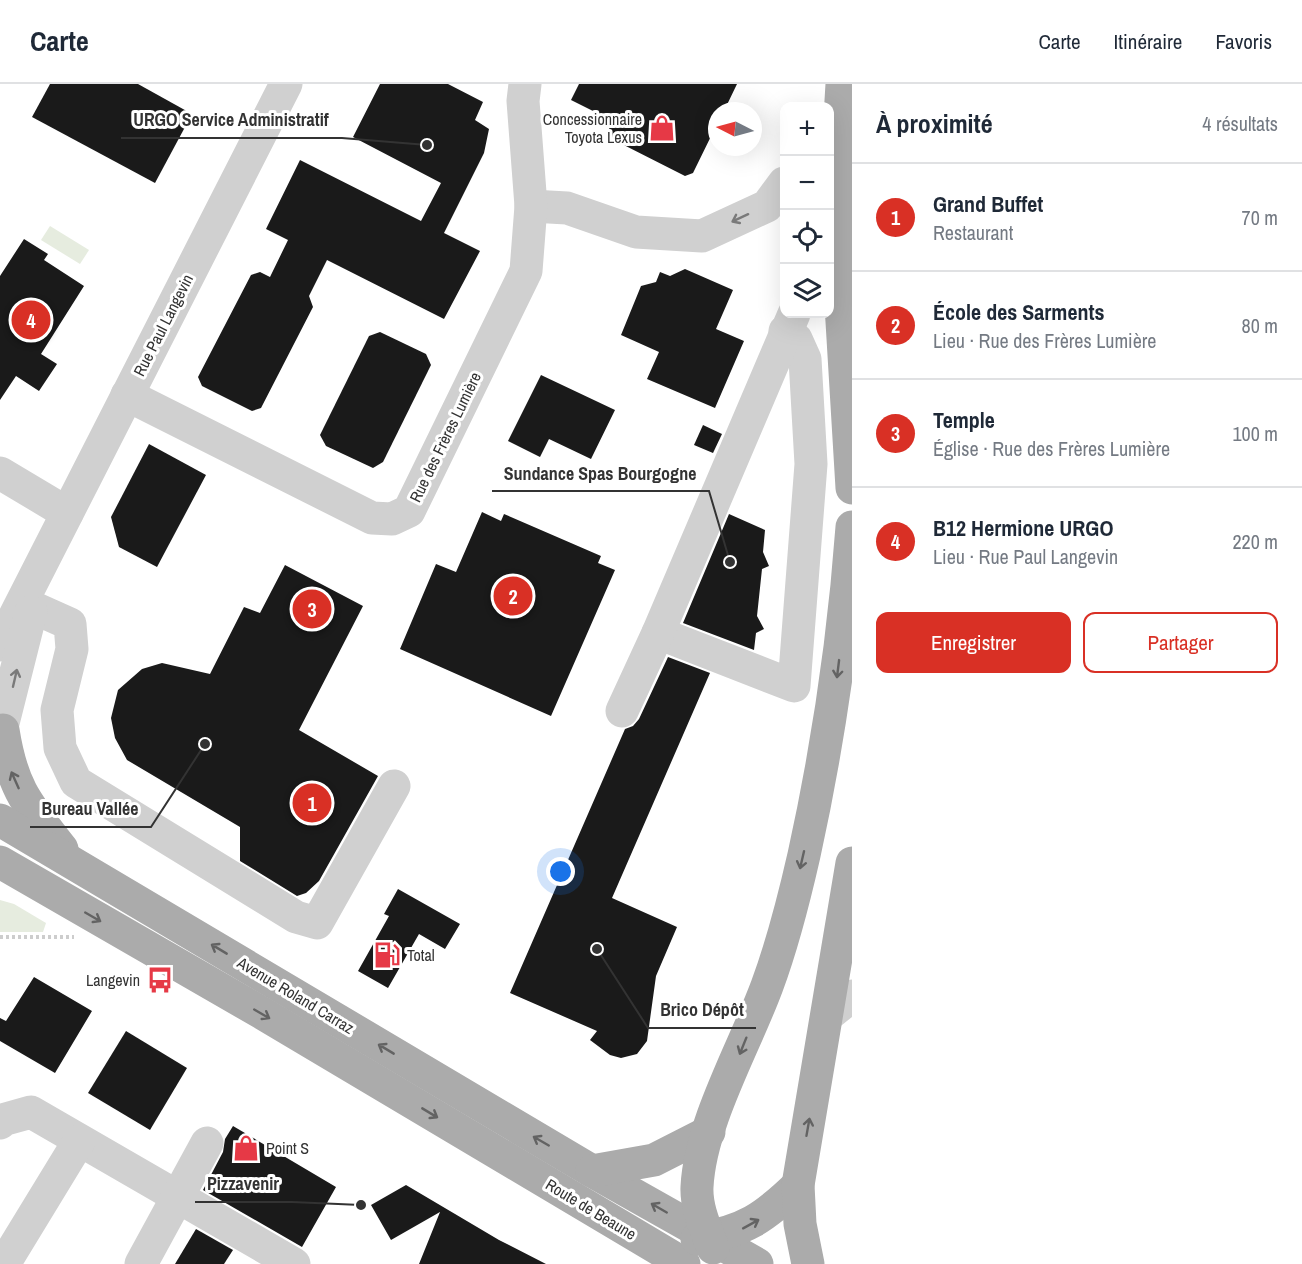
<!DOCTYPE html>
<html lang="fr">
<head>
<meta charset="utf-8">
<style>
  body { margin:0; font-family:"Archivo Narrow",sans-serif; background:#f2f2f3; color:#1f2937 }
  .controls { position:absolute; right:18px; top:18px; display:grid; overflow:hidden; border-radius:12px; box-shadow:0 6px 24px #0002 }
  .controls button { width:54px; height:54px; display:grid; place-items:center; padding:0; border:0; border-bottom:2px solid #e0e1e3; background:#fff; color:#1f2937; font:30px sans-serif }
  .compass { position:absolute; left:708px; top:18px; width:54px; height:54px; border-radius:50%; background:#fff; box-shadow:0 6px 24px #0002; rotate:276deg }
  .you { position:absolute; left:561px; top:788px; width:21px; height:21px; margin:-15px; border:4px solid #fff; border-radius:50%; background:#1a73e8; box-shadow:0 0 0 9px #1a73e833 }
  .badge { display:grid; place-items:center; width:39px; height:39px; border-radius:50%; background:#d93025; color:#fff; font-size:20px; font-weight:700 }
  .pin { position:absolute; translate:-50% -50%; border:3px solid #fff; box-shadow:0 2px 6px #0006 }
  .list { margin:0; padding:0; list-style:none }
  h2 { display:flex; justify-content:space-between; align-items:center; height:78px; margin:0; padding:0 24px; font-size:26px }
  h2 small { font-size:20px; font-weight:400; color:#747a83 }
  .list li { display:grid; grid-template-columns:39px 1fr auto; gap:18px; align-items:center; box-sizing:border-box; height:108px; padding:0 24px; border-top:2px solid #e0e1e3 }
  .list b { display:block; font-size:22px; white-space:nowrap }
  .list p { margin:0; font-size:20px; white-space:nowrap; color:#747a83 }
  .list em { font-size:20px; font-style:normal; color:#747a83 }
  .actions { display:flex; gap:12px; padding:18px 24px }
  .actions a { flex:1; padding:14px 0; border:2px solid #d93025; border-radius:12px; text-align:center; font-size:21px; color:#d93025 }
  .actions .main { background:#d93025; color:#fff }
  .icon { flex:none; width:33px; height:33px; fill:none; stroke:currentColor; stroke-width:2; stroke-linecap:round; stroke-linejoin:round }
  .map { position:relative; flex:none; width:852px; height:1180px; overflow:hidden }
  header { display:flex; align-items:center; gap:36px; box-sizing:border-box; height:84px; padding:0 30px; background:#fff; border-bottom:2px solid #e0e1e3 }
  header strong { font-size:28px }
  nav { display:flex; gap:33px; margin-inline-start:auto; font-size:21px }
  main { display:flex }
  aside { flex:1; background:#fff }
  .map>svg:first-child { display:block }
  .green { fill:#e6ecdf }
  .building { fill:#1a1a1a }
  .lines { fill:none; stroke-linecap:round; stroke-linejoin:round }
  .path { stroke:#cdcdcd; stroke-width:4; stroke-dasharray:3 3; stroke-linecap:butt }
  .minor { stroke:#d0d0d0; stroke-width:33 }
  .major { stroke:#ababab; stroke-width:33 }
  .oneway { stroke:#7a7a7a }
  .oneway2 { stroke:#636363 }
  .labels { text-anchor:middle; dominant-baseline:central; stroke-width:6; stroke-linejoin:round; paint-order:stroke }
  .poi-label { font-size:16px; fill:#333; stroke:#fff; text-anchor:end }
  .street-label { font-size:16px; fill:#333; stroke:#fff }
  .leader { fill:none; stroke:#333; stroke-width:2 }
  .callout-dot { fill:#333; stroke:#fff; stroke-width:2 }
  .callout-label { font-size:18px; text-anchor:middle; font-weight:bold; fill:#333; stroke:#fff; stroke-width:6; stroke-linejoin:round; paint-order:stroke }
</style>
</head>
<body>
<header>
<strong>Carte</strong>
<nav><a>Carte</a><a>Itinéraire</a><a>Favoris</a></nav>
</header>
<main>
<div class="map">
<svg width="852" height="1180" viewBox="0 0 852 1180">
  <rect width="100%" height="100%" fill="#fff"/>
  <g class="green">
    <polygon points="50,142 89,166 80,180 41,156"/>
    <polygon points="0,816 14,820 46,839 43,848 0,848"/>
  </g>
  <g class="building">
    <polygon points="50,0 138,0 192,30 155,99 32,33"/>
    <polygon points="380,0 448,0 483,18 475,36 489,45 484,69 444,149 480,167 444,235 327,176 309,212 313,223 261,324 252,327 202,302 198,293 251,191 260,188 270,193 288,156 266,145 300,76 421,137 441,99 353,53"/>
    <polygon points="579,0 737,0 724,27 717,27 717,40 693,89 685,92 610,54 608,47 613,37 571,16"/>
    <polygon points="24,155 48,170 44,176 84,202 41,270 57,280 39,307 16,292 0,316 0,192"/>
    <polygon points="685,185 733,206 716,245 744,257 715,324 647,295 659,268 621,251 641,202 656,198 660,188 670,192"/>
    <polygon points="380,248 426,270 431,281 383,378 373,384 326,362 320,351 369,252"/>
    <polygon points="541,291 615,326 591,375 549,355 540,373 508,357"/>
    <polygon points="703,341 722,350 713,369 694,361"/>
    <polygon points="149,360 206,391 157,483 119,463 111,433"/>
    <polygon points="482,428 501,437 504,430 601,472 598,479 615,486 551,632 400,565 436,480 456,488"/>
    <polygon points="729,430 765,446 763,468 769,482 762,485 757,532 764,545 756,549 754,566 683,539"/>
    <polygon points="285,481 363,522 299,646 378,692 319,797 306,809 297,812 240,777 240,743 127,676 115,654 111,634 118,606 142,585 162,579 210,590 244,523 260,529"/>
    <polygon points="668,573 710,589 612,814 677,843 656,892 647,957 637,970 621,974 610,971 590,956 597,947 510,909 625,645 633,642 639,635"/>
    <polygon points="398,805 460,840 445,865 419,850 388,904 358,887 389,832 384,830"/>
    <polygon points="34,893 92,927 55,989 0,957 0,934 6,937"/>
    <polygon points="126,947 187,984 150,1046 88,1009"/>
    <polygon points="233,1042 336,1103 302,1163 203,1106 223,1068 225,1055"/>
    <polygon points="406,1101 499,1156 546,1180 419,1180 440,1128 391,1156 371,1121"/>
    <polygon points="196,1145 233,1166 224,1180 175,1180"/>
  </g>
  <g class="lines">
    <polyline class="path" points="0,853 74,853"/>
    <g class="minor">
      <polyline points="531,122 567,124 636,148 702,152 767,122 784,99"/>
      <polyline points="127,311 372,434 392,435 409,427 526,187 531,122 523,17 525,0"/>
      <polyline points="0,389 67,429"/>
      <polyline points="32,523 70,540 72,565 57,626 60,664 76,698 296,833 317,839 394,702"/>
      <polyline points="658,549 794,602 811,380 805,275 796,255 785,247"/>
      <polyline points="0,561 286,0"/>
      <polyline points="622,627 658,549 794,230"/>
      <polyline points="0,651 31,528"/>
      <polyline points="828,931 852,912"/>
      <polyline points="0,1039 2,1036 31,1028 294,1180"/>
      <polyline points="4,1180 79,1057"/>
      <polyline points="141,1180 207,1059"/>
    </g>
    <g class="major">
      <polyline points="842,0 837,84 838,171 852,404"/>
      <path d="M3,646C12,704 27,720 62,765"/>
      <polyline points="0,736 592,1087 757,1180"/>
      <polyline points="0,778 262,929 684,1180"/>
      <polyline points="592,1087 654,1076 709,1048"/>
      <path d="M697,1155C745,1147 764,1134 798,1101"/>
      <path d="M713,1164C706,1145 696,1124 697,1103C700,1039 745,962 767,902C783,859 794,815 804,771C828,662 844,553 852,443"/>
      <polyline points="808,1180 800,1140 798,1101 852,779"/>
    </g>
  </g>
  <defs><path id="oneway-shaft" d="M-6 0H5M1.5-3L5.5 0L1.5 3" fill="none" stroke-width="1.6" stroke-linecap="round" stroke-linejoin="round" transform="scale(1.5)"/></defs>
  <g class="oneway">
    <use href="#oneway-shaft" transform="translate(740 134) rotate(155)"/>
    <use href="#oneway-shaft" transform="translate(15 594) rotate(-77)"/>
  </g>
  <g class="oneway2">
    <use href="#oneway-shaft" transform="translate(838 585) rotate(97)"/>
    <use href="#oneway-shaft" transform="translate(15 696) rotate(-114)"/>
    <use href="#oneway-shaft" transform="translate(802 776) rotate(103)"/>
    <use href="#oneway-shaft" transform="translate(93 833) rotate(30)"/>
    <use href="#oneway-shaft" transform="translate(219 865) rotate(-149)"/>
    <use href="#oneway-shaft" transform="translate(262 930) rotate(30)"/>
    <use href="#oneway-shaft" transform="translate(743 962) rotate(112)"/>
    <use href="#oneway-shaft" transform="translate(386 965) rotate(-149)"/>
    <use href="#oneway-shaft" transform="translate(430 1029) rotate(31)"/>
    <use href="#oneway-shaft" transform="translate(808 1043) rotate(-80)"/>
    <use href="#oneway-shaft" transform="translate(541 1057) rotate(-150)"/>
    <use href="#oneway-shaft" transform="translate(659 1124) rotate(-150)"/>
    <use href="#oneway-shaft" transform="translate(751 1140) rotate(-29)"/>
  </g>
  <defs>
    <g id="shop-bare" transform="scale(2.07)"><path d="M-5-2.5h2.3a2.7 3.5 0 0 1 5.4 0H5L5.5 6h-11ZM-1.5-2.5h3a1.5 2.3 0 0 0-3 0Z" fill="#e63946" stroke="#fff" stroke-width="2.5" paint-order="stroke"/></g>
    <g id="fuel-bare" transform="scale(2.07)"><path d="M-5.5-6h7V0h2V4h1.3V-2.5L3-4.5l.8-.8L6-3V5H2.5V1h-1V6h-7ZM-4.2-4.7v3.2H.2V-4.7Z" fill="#e63946" stroke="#fff" stroke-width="2.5" paint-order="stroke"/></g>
    <g id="bus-bare" transform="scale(2.07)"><path d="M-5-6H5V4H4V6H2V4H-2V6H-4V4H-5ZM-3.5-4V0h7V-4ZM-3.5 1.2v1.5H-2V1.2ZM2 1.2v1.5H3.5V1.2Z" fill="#e63946" stroke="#fff" stroke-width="2.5" paint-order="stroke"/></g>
  </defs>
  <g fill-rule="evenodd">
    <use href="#shop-bare" x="662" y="44"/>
    <use href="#fuel-bare" x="387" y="871"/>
    <use href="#bus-bare" x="160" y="896"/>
    <use href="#shop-bare" x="246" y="1064"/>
  </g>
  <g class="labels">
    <g class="poi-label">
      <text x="642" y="35">Concessionnaire<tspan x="642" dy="18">Toyota Lexus</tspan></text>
      <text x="407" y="871" text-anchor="start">Total</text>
      <text x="140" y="896">Langevin</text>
      <text x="266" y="1064" text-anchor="start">Point S</text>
    </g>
    <g class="street-label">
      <text transform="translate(163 241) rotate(-63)">Rue Paul Langevin</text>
      <text transform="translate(445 353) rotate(-64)">Rue des Frères Lumière</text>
      <text transform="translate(296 911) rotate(31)">Avenue Roland Carraz</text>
      <text transform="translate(591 1125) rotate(31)">Route de Beaune</text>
    </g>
  </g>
  <path class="leader" d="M427 61L342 54H121M730 478L709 407H492M205 660L151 743H30M597 865L648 944H756M361 1121L292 1118H195"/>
  <g class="callout-dot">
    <circle cx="427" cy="61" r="6"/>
    <circle cx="730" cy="478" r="6"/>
    <circle cx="205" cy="660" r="6"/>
    <circle cx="597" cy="865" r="6"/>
    <circle cx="361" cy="1121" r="6"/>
  </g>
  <g class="callout-label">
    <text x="231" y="42">URGO Service Administratif</text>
    <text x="600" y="396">Sundance Spas Bourgogne</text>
    <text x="90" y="731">Bureau Vallée</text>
    <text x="702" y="932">Brico Dépôt</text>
    <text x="243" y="1106">Pizzavenir</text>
  </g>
</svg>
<div class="controls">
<button>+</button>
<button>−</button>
<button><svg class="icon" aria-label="locate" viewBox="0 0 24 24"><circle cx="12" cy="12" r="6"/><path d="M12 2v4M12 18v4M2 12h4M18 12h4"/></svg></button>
<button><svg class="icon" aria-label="layers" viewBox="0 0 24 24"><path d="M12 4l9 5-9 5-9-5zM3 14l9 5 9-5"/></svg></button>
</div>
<svg class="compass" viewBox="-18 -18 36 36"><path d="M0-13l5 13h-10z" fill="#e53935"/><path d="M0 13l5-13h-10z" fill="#747a83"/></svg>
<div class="you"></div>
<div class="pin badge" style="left:312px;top:719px">1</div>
<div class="pin badge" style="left:513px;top:512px">2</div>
<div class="pin badge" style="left:312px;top:525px">3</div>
<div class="pin badge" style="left:31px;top:236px">4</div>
</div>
<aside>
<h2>À proximité<small>4 résultats</small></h2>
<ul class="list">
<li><span class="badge">1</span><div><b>Grand Buffet</b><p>Restaurant</p></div><em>70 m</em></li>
<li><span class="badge">2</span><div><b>École des Sarments</b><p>Lieu · Rue des Frères Lumière</p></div><em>80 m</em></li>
<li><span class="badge">3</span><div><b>Temple</b><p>Église · Rue des Frères Lumière</p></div><em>100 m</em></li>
<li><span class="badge">4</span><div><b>B12 Hermione URGO</b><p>Lieu · Rue Paul Langevin</p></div><em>220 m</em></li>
</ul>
<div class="actions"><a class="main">Enregistrer</a><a>Partager</a></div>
</aside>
</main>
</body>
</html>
